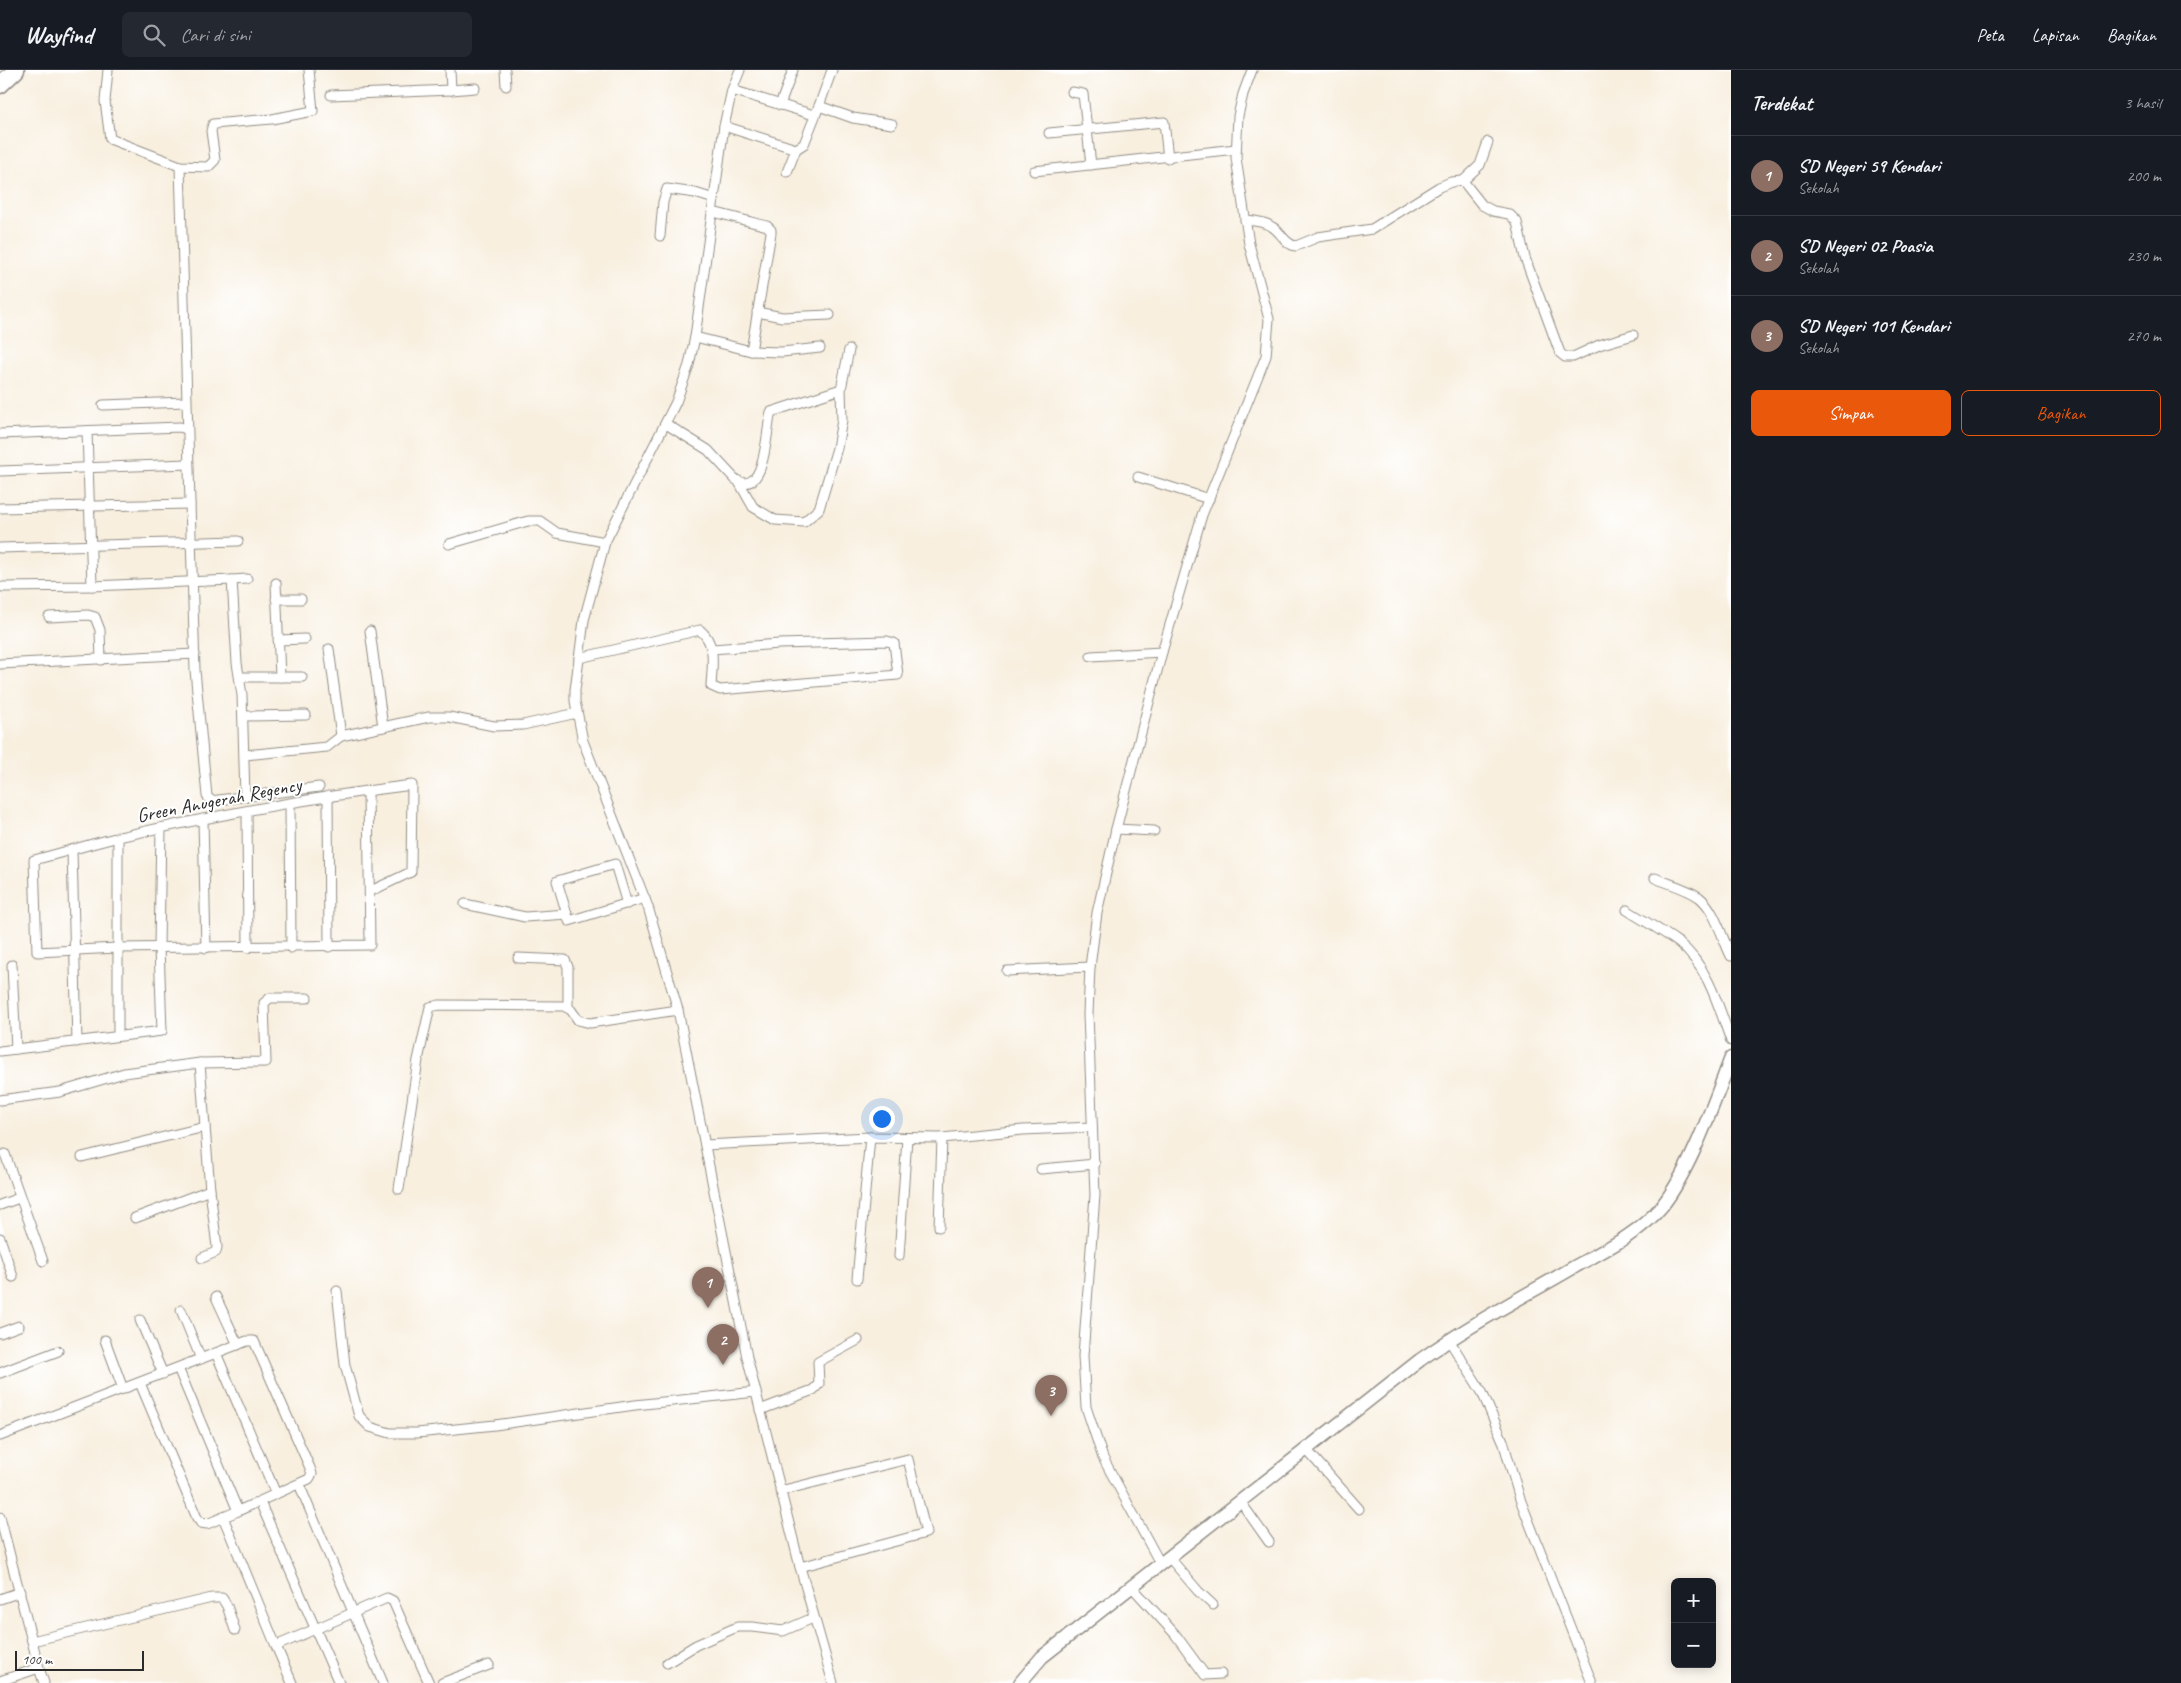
<!DOCTYPE html>
<html lang="id">
<head>
<meta charset="utf-8">
<style>
  body { margin:0; font-family:Caveat,sans-serif; background:#242831; color:#f1f3f6 }
  .controls { position:absolute; right:15px; bottom:15px; display:grid; overflow:hidden; border-radius:8px; box-shadow:0 2px 12px #0003 }
  .controls button { width:45px; height:45px; display:grid; place-items:center; padding:0; border:0; border-bottom:1px solid #363941; background:#171b24; color:#f1f3f6; font:25px sans-serif }
  .scale { position:absolute; left:15px; bottom:12px; width:129px; box-sizing:border-box; padding-left:5px; border:2px solid #2b2b2b; border-top:0; font-size:14px; line-height:18px; white-space:nowrap; color:#2b2b2b; -webkit-text-stroke:4px #fff; paint-order:stroke }
  .you { position:absolute; left:881px; top:1048px; width:18px; height:18px; margin:-12px; border:4px solid #fff; border-radius:50%; background:#1a73e8; box-shadow:0 0 0 8px #1a73e833 }
  .badge { display:grid; place-items:center; width:32px; height:32px; border-radius:50%; background:#ea580c; color:#fff; font-size:16px; font-weight:700 }
  .pin { position:absolute; translate:-50% -41px; filter:drop-shadow(0 1px 2px #0008) }
  .pin::after { content:''; position:absolute; top:26px; width:18px; height:15px; background:inherit; clip-path:polygon(0 0,100% 0,50% 100%) }
  .list { margin:0; padding:0; list-style:none }
  h2 { display:flex; justify-content:space-between; align-items:center; height:65px; margin:0; padding:0 20px; font-size:21px }
  h2 small { font-size:16px; font-weight:400; color:#9ea1a6 }
  .list li { display:grid; grid-template-columns:32px 1fr auto; gap:15px; align-items:center; box-sizing:border-box; height:80px; padding:0 20px; border-top:1px solid #363941 }
  .list b { display:block; font-size:19px; white-space:nowrap }
  .list p { margin:0; font-size:16px; white-space:nowrap; color:#9ea1a6 }
  .list em { font-size:16px; font-style:normal; color:#9ea1a6 }
  .actions { display:flex; gap:10px; padding:15px 20px }
  .actions a { flex:1; padding:11px 0; border:1px solid #ea580c; border-radius:8px; text-align:center; font-size:18px; color:#ea580c }
  .actions .main { background:#ea580c; color:#fff }
  .icon { flex:none; width:28px; height:28px; fill:none; stroke:currentColor; stroke-width:2; stroke-linecap:round; stroke-linejoin:round }
  .map { position:relative; flex:none; width:1731px; height:1613px; overflow:hidden }
  header { display:flex; align-items:center; gap:30px; box-sizing:border-box; height:70px; padding:0 25px; background:#171b24; border-bottom:1px solid #363941 }
  header strong { font-size:24px }
  nav { display:flex; gap:28px; margin-inline-start:auto; font-size:18px }
  .search { width:350px; height:45px; background:#242831; display:flex; align-items:center; gap:12px; box-sizing:border-box; padding:0 18px; border-radius:8px; color:#9ea1a6; font-size:19px }
  main { display:flex }
  aside { flex:1; background:#171b24 }
  .map>svg:first-child { display:block }
  .lines { fill:none; stroke-linecap:round; stroke-linejoin:round }
  .street-casing { stroke:#928d85; stroke-width:11 }
  .secondary-casing { stroke:#928d85; stroke-width:15 }
  .highway-casing { stroke:#928d85; stroke-width:19 }
  .street { stroke:#fff; stroke-width:9 }
  .secondary { stroke:#fff; stroke-width:12 }
  .highway { stroke:#fff; stroke-width:16 }
  .labels { text-anchor:middle; dominant-baseline:central; stroke-width:4; stroke-linejoin:round; paint-order:stroke }
  .street-label { font-size:20px; fill:#2b2b2b; stroke:#fff }
</style>
</head>
<body>
<header>
<strong>Wayfind</strong>
<div class="search"><svg class="icon" aria-label="search" viewBox="0 0 24 24"><circle cx="10" cy="10" r="6"/><path d="M15 15l6 6"/></svg>Cari di sini</div>
<nav><a>Peta</a><a>Lapisan</a><a>Bagikan</a></nav>
</header>
<main>
<div class="map">
<svg width="1731" height="1613" viewBox="0 0 1731 1613">
  <rect width="100%" height="100%" fill="#fff"/>
  <filter id="ink" filterUnits="userSpaceOnUse"><feTurbulence type="fractalNoise" baseFrequency=".02" numOctaves="2"/><feDisplacementMap in="SourceGraphic" scale="10" xChannelSelector="R" yChannelSelector="G"/><feConvolveMatrix kernelMatrix="1 2 1 2 8 2 1 2 1" color-interpolation-filters="sRGB"/></filter>
  <filter id="wash" filterUnits="userSpaceOnUse"><feTurbulence type="fractalNoise" baseFrequency=".0096" numOctaves="4" result="noise"/><feDisplacementMap in="SourceGraphic" scale="20" xChannelSelector="R" yChannelSelector="G"/><feGaussianBlur stdDeviation="1.12" result="paint"/><feColorMatrix in="noise" values="0 0 0 0 0 0 0 0 0 0 0 0 0 0 0 0 0 1.4 0 .05"/><feComposite in="paint" operator="in"/></filter>
  <g filter="url(#wash)">
    <rect width="100%" height="100%" fill="#f8efdf"/>
  </g>
  <g filter="url(#ink)">
    <g class="lines">
      <g class="street-casing">
        <g id="street">
          <polyline points="108,0 105,31 110,69 180,96 208,97 215,90 211,61 213,54 272,49 313,41 309,0"/>
          <polyline points="505,0 506,16"/>
          <polyline points="740,0 732,20 724,56 695,267 689,295 676,332 605,472 584,550 575,620 575,631 583,671 648,837 678,940 747,1287 800,1497 833,1613"/>
          <polyline points="451,20 475,18"/>
          <polyline points="732,20 814,45"/>
          <polyline points="1072,22 1083,24 1091,95"/>
          <polyline points="331,25 451,20 450,0"/>
          <polyline points="780,35 793,0"/>
          <polyline points="819,36 832,0"/>
          <polyline points="724,56 796,79 787,102"/>
          <polyline points="1049,63 1164,52 1168,88"/>
          <polyline points="796,79 804,74 819,36 853,48 892,54"/>
          <polyline points="180,96 195,600 207,726 211,731 319,717"/>
          <polyline points="1034,101 1236,79"/>
          <polyline points="1463,111 1480,95 1488,72"/>
          <path d="M1245,150C1255,151 1266,152 1274,158C1282,164 1286,175 1296,176L1318,167L1372,159L1439,117L1451,112L1463,111L1482,135L1493,141L1509,144L1517,152L1525,188L1560,283L1565,287H1573L1599,275L1633,265"/>
          <polyline points="660,166 663,132 667,119 695,123 714,129"/>
          <polyline points="757,242 782,247 830,245"/>
          <polyline points="695,267 751,281 771,163 771,160 767,156 713,142"/>
          <polyline points="751,281 782,282 820,278"/>
          <polyline points="103,335 186,332"/>
          <path d="M666,354L708,380L735,409C767,430 766,356 771,342L841,319L849,280"/>
          <polyline points="87,361 92,516"/>
          <polyline points="0,364 180,357 186,359"/>
          <polyline points="0,401 188,394"/>
          <polyline points="1138,407 1209,429"/>
          <polyline points="739,412 753,437 775,450 804,452 819,439 837,378 842,350 841,319"/>
          <polyline points="0,438 190,434"/>
          <polyline points="449,474 528,451 540,451 557,463 605,472"/>
          <polyline points="0,478 238,471"/>
          <polyline points="232,510 247,509"/>
          <polyline points="276,513 280,607"/>
          <polyline points="3,517 92,516 232,510 237,593 242,625 245,726"/>
          <polyline points="276,529 301,529"/>
          <polyline points="49,547 88,545 95,547 100,560 101,590"/>
          <polyline points="370,561 383,657"/>
          <polyline points="278,570 305,569"/>
          <polyline points="329,579 341,666 429,647 449,647 494,656 523,655 577,643"/>
          <polyline points="1091,586 1162,582"/>
          <path d="M579,588L700,560C717,574 712,596 711,616L720,620L898,605L894,573L887,571L779,574L712,579"/>
          <polyline points="0,594 195,584"/>
          <polyline points="240,607 302,607"/>
          <polyline points="243,646 306,645"/>
          <polyline points="245,685 327,677 341,666"/>
          <path d="M368,721L370,875L117,878L37,882L34,790C62,783 90,774 119,767C216,745 314,727 412,715L411,802L371,821"/>
          <polyline points="328,726 329,877"/>
          <polyline points="290,734 291,878"/>
          <polyline points="247,741 248,878"/>
          <polyline points="203,749 206,878"/>
          <polyline points="1116,759 1154,761"/>
          <polyline points="118,767 118,966"/>
          <polyline points="72,780 77,972"/>
          <path d="M1655,808C1669,814 1686,818 1699,827C1715,839 1722,868 1731,886"/>
          <polyline points="465,834 525,847 567,844"/>
          <polyline points="627,834 615,794 557,811 569,851 645,828"/>
          <path d="M1627,840C1644,851 1663,861 1679,873C1708,896 1719,938 1731,971"/>
          <polyline points="518,888 565,890 568,897 568,938"/>
          <polyline points="12,895 16,979"/>
          <polyline points="1007,901 1090,897"/>
          <polyline points="0,981 162,961 159,878 161,758"/>
          <polyline points="0,1030 60,1022 124,1003 200,993 266,992 264,933 270,928 307,928"/>
          <polyline points="705,1075 870,1067 942,1068 1023,1060 1092,1057"/>
          <polyline points="5,1084 43,1191"/>
          <polyline points="82,1087 205,1057"/>
          <polyline points="1041,1099 1095,1094"/>
          <polyline points="399,1119 418,990 430,937 439,935 564,936 571,940 578,950 590,953 678,940"/>
          <polyline points="0,1135 19,1128"/>
          <polyline points="135,1148 210,1120 200,993"/>
          <polyline points="939,1157 942,1068"/>
          <polyline points="0,1168 13,1207"/>
          <polyline points="899,1186 907,1068"/>
          <polyline points="202,1188 216,1182 217,1177 210,1120"/>
          <polyline points="857,1209 870,1067"/>
          <polyline points="337,1221 345,1295 359,1346 370,1357 390,1363 417,1363 495,1355 635,1335 756,1322"/>
          <polyline points="216,1227 238,1275"/>
          <polyline points="181,1240 201,1289"/>
          <polyline points="140,1250 163,1304"/>
          <polyline points="0,1263 19,1256"/>
          <polyline points="105,1270 123,1319"/>
          <polyline points="1449,1270 1482,1322 1503,1371 1520,1429 1592,1613"/>
          <polyline points="216,1283 276,1424"/>
          <polyline points="0,1303 58,1281"/>
          <polyline points="140,1313 197,1448 201,1453 207,1454 238,1441"/>
          <polyline points="760,1340 813,1320 819,1314 818,1292 858,1270"/>
          <polyline points="0,1366 247,1271 254,1271 310,1398 312,1404 309,1409 238,1441 178,1298"/>
          <polyline points="1305,1378 1359,1439"/>
          <polyline points="299,1414 383,1613"/>
          <polyline points="780,1421 908,1389 926,1463 800,1497"/>
          <polyline points="1240,1431 1269,1472"/>
          <polyline points="260,1432 339,1613"/>
          <polyline points="0,1447 39,1598 0,1611"/>
          <polyline points="223,1447 276,1576"/>
          <polyline points="1169,1487 1198,1521 1213,1535"/>
          <polyline points="1161,1495 1103,1388 1086,1337 1083,1286 1095,1125 1088,944 1090,897 1097,843 1116,759 1162,582 1202,445 1266,286 1269,249 1249,174 1236,88 1238,46 1243,24 1252,0"/>
          <polyline points="1132,1517 1175,1564 1205,1605 1221,1604"/>
          <polyline points="0,1529 20,1522"/>
          <polyline points="32,1571 212,1528 222,1528 227,1536 235,1560"/>
          <polyline points="667,1593 696,1575 737,1557 752,1557 783,1561 813,1548"/>
          <polyline points="39,1598 44,1613"/>
          <polyline points="292,1613 276,1576 387,1528 393,1531 429,1613"/>
          <polyline points="442,1613 489,1595"/>
        </g>
      </g>
      <g class="secondary-casing">
        <path id="secondary" d="M1020,1613L1042,1587L1420,1290C1469,1255 1523,1227 1576,1196C1605,1180 1641,1162 1662,1136C1691,1099 1714,1032 1731,988"/>
      </g>
      <g class="highway-casing">
        <polyline id="highway" points="0,15 16,0"/>
      </g>
      <use href="#street" class="street"/>
      <use href="#secondary" class="secondary"/>
      <use href="#highway" class="highway"/>
    </g>
  </g>
  <g class="labels">
    <g class="street-label">
      <text transform="translate(219 730) rotate(-11)">Green Anugerah Regency</text>
    </g>
  </g>
</svg>
<div class="controls">
<button>+</button>
<button>−</button>
</div>
<div class="scale">100 m</div>
<div class="you"></div>
<div class="pin badge" style="left:708px;top:1238px;background:#8d6e63">1</div>
<div class="pin badge" style="left:723px;top:1295px;background:#8d6e63">2</div>
<div class="pin badge" style="left:1051px;top:1346px;background:#8d6e63">3</div>
</div>
<aside>
<h2>Terdekat<small>3 hasil</small></h2>
<ul class="list">
<li><span class="badge" style="background:#8d6e63">1</span><div><b>SD Negeri 59 Kendari</b><p>Sekolah</p></div><em>200 m</em></li>
<li><span class="badge" style="background:#8d6e63">2</span><div><b>SD Negeri 02 Poasia</b><p>Sekolah</p></div><em>230 m</em></li>
<li><span class="badge" style="background:#8d6e63">3</span><div><b>SD Negeri 101 Kendari</b><p>Sekolah</p></div><em>270 m</em></li>
</ul>
<div class="actions"><a class="main">Simpan</a><a>Bagikan</a></div>
</aside>
</main>
</body>
</html>
